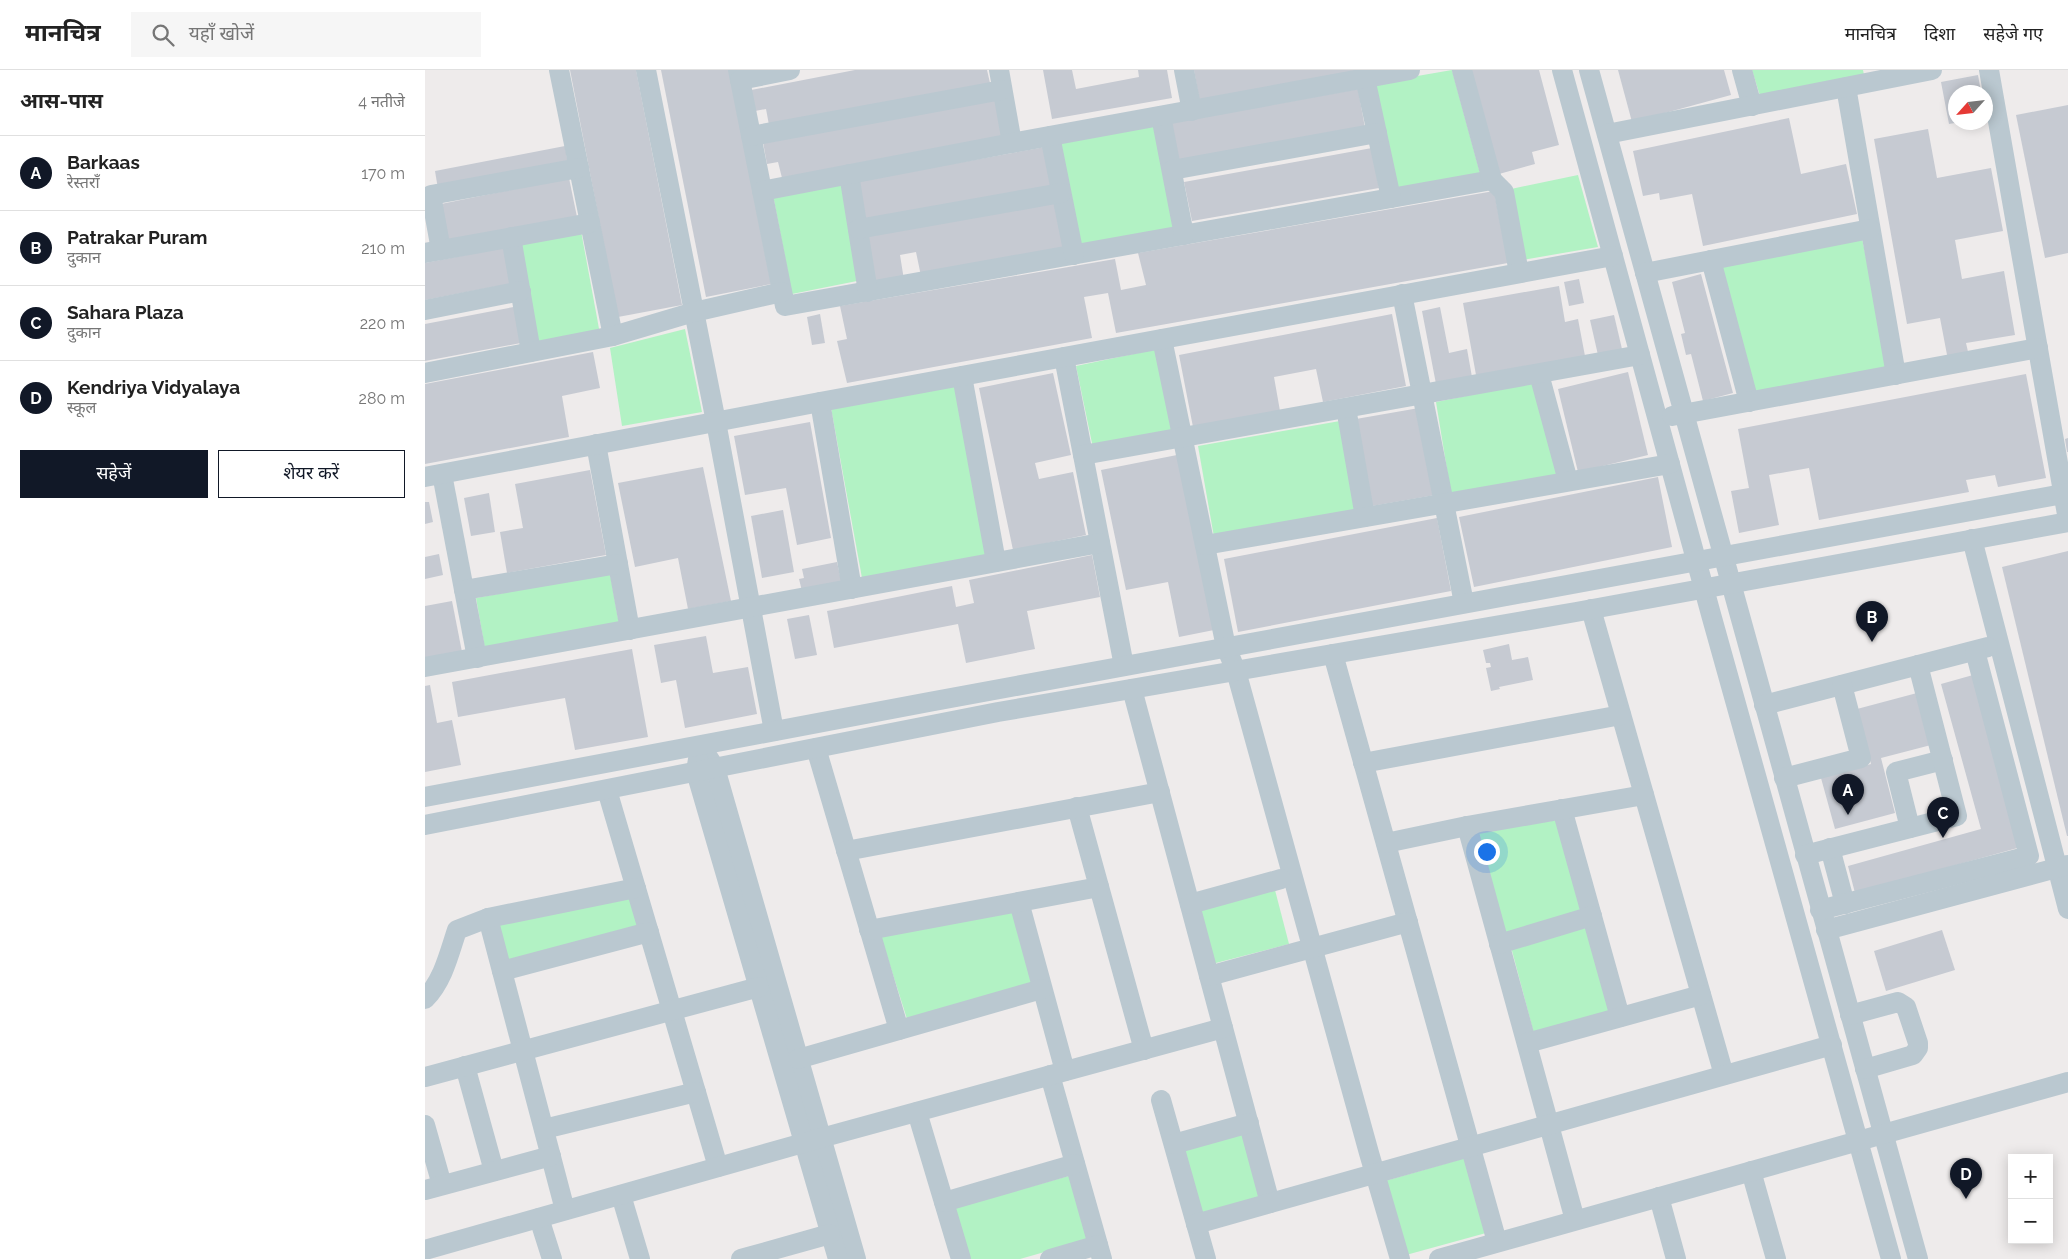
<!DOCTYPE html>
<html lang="hi">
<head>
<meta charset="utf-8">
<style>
  body { margin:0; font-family:Raleway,"Noto Sans Devanagari",sans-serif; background:#f6f6f6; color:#222 }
  .controls { position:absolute; right:15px; bottom:15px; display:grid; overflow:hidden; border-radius:0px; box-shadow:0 2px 12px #0003 }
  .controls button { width:45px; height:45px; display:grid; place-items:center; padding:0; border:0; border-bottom:1px solid #e0e0e0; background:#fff; color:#222; font:25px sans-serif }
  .compass { position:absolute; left:1523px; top:15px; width:45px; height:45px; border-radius:50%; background:#fff; box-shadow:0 2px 12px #0003; rotate:243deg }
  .you { position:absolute; left:1061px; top:781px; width:18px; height:18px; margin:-12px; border:4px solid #fff; border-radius:50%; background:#1a73e8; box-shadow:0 0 0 8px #1a73e833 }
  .badge { display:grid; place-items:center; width:32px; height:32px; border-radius:50%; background:#111827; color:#fff; font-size:16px; font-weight:700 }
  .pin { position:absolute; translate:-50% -41px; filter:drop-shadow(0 1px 2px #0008) }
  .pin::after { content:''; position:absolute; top:26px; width:18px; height:15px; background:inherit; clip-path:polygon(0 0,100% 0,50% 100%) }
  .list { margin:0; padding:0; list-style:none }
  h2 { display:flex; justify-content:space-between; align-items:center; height:65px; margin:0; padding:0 20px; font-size:21px }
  h2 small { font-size:16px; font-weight:400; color:#767676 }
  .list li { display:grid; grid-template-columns:32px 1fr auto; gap:15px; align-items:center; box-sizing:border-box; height:75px; padding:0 20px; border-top:1px solid #e0e0e0 }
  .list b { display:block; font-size:19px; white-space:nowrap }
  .list p { margin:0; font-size:16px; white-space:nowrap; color:#767676 }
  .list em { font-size:16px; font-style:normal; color:#767676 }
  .actions { display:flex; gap:10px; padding:15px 20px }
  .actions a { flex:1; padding:11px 0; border:1px solid #111827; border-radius:0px; text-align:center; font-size:18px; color:#111827 }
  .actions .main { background:#111827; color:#fff }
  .icon { flex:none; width:28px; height:28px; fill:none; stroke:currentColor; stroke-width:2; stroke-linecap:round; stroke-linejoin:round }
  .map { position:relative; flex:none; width:1643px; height:1189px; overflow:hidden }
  header { display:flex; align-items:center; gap:30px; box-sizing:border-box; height:70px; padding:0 25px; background:#fff; border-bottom:1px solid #e0e0e0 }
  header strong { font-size:24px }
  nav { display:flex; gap:28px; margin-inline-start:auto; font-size:18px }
  .search { width:350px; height:45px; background:#f6f6f6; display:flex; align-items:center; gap:12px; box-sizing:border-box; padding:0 18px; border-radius:0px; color:#767676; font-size:19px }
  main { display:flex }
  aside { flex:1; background:#fff }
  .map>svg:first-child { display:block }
  .green { fill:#b2f2c4 }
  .building { fill:#c6cad2 }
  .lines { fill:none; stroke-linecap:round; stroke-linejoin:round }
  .minor { stroke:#bac8d0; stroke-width:20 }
</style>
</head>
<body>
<header>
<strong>मानचित्र</strong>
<div class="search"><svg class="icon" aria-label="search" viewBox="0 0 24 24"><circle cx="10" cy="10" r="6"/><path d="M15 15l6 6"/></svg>यहाँ खोजें</div>
<nav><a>मानचित्र</a><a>दिशा</a><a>सहेजे गए</a></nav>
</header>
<main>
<aside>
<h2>आस-पास<small>4 नतीजे</small></h2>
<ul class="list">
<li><span class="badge">A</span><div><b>Barkaas</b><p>रेस्तराँ</p></div><em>170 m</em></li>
<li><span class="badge">B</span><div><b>Patrakar Puram</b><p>दुकान</p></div><em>210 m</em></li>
<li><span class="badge">C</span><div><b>Sahara Plaza</b><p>दुकान</p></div><em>220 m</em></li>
<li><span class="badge">D</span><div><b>Kendriya Vidyalaya</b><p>स्कूल</p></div><em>280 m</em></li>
</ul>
<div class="actions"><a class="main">सहेजें</a><a>शेयर करें</a></div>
</aside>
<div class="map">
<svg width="1643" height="1189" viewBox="0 0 1643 1189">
  <rect width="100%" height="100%" fill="#eeebeb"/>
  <g class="green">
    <polygon points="1027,0 1055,103 969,120 946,14"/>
    <polygon points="1327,0 1438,0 1439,5 1335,26"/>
    <polygon points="731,53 751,159 653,177 633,71"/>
    <polygon points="1153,105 1173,177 1097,190 1086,119"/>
    <polygon points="417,111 437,210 367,224 348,125"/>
    <polygon points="156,161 175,264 110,276 92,173"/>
    <polygon points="1437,168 1464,299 1329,323 1297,195"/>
    <polygon points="260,259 277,342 197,356 185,278"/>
    <polygon points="732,279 749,362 668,378 651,296"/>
    <polygon points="1110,312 1136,406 1026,424 1011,332"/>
    <polygon points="534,315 564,485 437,508 406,338"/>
    <polygon points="915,351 932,441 789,467 773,376"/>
    <polygon points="185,503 194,554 60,579 51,528"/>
    <polygon points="1133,750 1159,842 1079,865 1052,762"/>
    <polygon points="850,820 864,874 787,894 773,840"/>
    <polygon points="205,826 215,859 84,894 72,853"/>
    <polygon points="588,841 610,913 483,952 456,867"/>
    <polygon points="1164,857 1187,943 1109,964 1086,877"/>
    <polygon points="818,1062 836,1127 774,1144 756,1080"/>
    <polygon points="1040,1088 1061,1163 981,1185 960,1111"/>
    <polygon points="647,1105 665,1169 595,1189 543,1189 529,1138"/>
  </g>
  <g class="building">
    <polygon points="145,0 211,0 257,235 193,247"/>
    <polygon points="236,0 304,0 346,214 281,227"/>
    <polygon points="430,0 562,0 565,13 344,55 341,39 330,41 326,20"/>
    <polygon points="618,0 647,0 651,19 714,7 713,0 742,0 747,28 627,49"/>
    <polygon points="769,0 944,0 775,34"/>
    <polygon points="1046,0 1114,0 1134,75 1107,82 1110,94 1074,104"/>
    <polygon points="1193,0 1299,0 1306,25 1207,52"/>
    <polygon points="1553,5 1556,22 1530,22 1530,53 1524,54 1516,12"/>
    <polygon points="933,19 940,58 753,92 745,53"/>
    <polygon points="570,29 577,66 357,108 353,92 342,94 338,72"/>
    <polygon points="1643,35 1643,183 1620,188 1591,45"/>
    <polygon points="1364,48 1376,104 1421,94 1432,144 1278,176 1267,124 1235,130 1234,123 1218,126 1208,81"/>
    <polygon points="1503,59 1512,108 1566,98 1578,161 1530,170 1537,209 1579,201 1590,265 1541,273 1544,286 1523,290 1515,248 1482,254 1449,69"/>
    <polygon points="140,76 143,94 13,119 10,101"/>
    <polygon points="620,77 627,116 439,150 432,111"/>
    <polygon points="947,78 954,118 767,151 759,112"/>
    <polygon points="144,108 152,147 24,173 16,134"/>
    <polygon points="1069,121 1083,193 691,263 683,223 659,227 667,268 422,313 412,271 422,269 415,236 690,189 696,220 721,215 713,183"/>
    <polygon points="630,130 639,179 496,206 491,182 475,185 479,210 450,215 441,165"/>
    <polygon points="82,177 89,213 0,230 0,193"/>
    <polygon points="1276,204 1308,323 1278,331 1266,284 1261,285 1256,264 1260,263 1247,212"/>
    <polygon points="1154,209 1159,233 1144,236 1139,212"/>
    <polygon points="1134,216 1140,252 1153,249 1160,286 1051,305 1038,233"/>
    <polygon points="94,236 101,272 0,291 0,254"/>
    <polygon points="1015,237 1024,283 1042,279 1047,307 1011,314 997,241"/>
    <polygon points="395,244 400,273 387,275 382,247"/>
    <polygon points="967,244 981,316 898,332 891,299 849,307 855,341 768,357 754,285"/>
    <polygon points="1189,245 1197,279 1173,285 1165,250"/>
    <polygon points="168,282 175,318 137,326 144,367 0,394 0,314"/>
    <polygon points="1203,302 1223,385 1153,402 1133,319"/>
    <polygon points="628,303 646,385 610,393 614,409 648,402 661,465 588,480 554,318"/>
    <polygon points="1601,304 1621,408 1573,417 1570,405 1541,410 1544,422 1394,450 1384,398 1344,405 1354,455 1314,463 1306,421 1324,418 1313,359"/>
    <polygon points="994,338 1010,425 947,436 931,349"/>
    <polygon points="385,352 406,468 372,475 361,418 320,425 309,366"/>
    <polygon points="1643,368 1643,382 1642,382 1640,369"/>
    <polygon points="752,385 789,560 754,567 743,512 701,520 676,400"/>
    <polygon points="278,397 306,531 263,539 253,488 210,497 193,413"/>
    <polygon points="165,400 181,485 82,503 75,462 98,458 90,414"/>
    <polygon points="1233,407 1247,477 1049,517 1034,447"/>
    <polygon points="64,423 70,462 46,466 39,428"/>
    <polygon points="0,432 4,432 8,452 0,454"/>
    <polygon points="358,440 369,502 337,508 326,446"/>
    <polygon points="1012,448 1026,521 813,562 799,489"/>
    <polygon points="1643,481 1643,766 1642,766 1577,497"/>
    <polygon points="14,484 18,505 0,509 0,487"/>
    <polygon points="667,485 675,527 602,541 610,579 541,593 533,554 409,578 402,541 527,516 531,537 549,533 544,510"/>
    <polygon points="412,492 417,514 377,521 374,509 379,508 377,499"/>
    <polygon points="27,531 37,582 0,589 0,536"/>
    <polygon points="384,545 392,585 370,589 362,549"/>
    <polygon points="281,566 288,603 323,597 332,644 260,658 251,610 236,613 229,575"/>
    <polygon points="1084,574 1087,590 1103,587 1108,610 1074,617 1075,619 1066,621 1061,598 1066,597 1065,593 1061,593 1058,580"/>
    <polygon points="207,579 223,667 150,680 140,628 33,647 27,612"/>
    <polygon points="1548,605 1596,777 1430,823 1423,796 1556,759 1516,614"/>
    <polygon points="5,615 12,653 27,650 36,695 0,702 0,616"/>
    <polygon points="1492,623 1506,675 1456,688 1470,743 1410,759 1396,708 1446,694 1432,639"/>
    <polygon points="1517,860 1530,900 1461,921 1449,881"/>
  </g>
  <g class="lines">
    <g class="minor">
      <polyline points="134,0 188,266"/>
      <polyline points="221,0 291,352 349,661"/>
      <polyline points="313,0 360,236 1067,110"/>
      <polyline points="574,0 587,73"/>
      <polyline points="759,0 767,41"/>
      <polyline points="1037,0 1067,110 1079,122 1094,203"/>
      <polyline points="1137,0 1287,548 1466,1189"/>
      <polyline points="1164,0 1493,1189"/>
      <polyline points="1317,0 1327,36"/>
      <polyline points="1564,0 1643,450"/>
      <polyline points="940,8 966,128"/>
      <polyline points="315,10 365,0"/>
      <polyline points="1421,17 1471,305"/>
      <polyline points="736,46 759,165"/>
      <polyline points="1182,64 1507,0"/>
      <polyline points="326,66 577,20"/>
      <polyline points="625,66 649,185"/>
      <polyline points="747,100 952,63"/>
      <polyline points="424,104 443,222"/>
      <polyline points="337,121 587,73 985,0"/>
      <polyline points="433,159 636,123"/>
      <polyline points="86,167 106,282"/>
      <polyline points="16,180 6,125 154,98"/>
      <polyline points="0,183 165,153"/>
      <polyline points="1286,190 1324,332"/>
      <polyline points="1220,203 1445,159"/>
      <polyline points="977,224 1039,533"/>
      <polyline points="0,240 96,221"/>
      <polyline points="737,269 801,577 811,601 944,1083 975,1189"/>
      <polyline points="639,287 699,596"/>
      <polyline points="0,303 188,266 269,242 357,222"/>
      <polyline points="1114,304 1143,411"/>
      <polyline points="537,306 571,492"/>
      <polyline points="395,332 427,519"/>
      <polyline points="921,338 940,447"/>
      <polyline points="1247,346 1613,278"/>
      <polyline points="171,374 205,560"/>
      <polyline points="658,385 1215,285"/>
      <polyline points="17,404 52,588"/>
      <polyline points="0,407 395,332 1188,186"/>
      <polyline points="1547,469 1643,839"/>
      <polyline points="780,475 1245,394"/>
      <polyline points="39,520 193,494"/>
      <polyline points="1166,539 1299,1005"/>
      <polyline points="908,584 1072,1172"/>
      <polyline points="0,597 675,473"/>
      <polyline points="707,619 845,1133"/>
      <polyline points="1339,635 1563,577"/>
      <polyline points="391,678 474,960"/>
      <polyline points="283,687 290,698 431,1189"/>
      <polyline points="273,689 271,702 413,1189"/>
      <polyline points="938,693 1196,645"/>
      <polyline points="1359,708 1436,688 1417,615"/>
      <polyline points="182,720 293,1097"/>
      <polyline points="0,727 504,632 1643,423"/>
      <polyline points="652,737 719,980"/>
      <polyline points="1137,739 1195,947"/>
      <polyline points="0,755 573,642 1151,542 1643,452"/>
      <polyline points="1042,756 1150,1150"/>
      <polyline points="1485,758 1471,702 1518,690"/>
      <polyline points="961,773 1042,756 1219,725"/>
      <polyline points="1405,778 1420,834"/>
      <polyline points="421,781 735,722"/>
      <polyline points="1380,785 1532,746 1493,595"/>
      <polyline points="594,832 640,1001"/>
      <polyline points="765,834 856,809"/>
      <polyline points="1395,840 1604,786 1550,581"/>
      <polyline points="63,848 140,1140"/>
      <polyline points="444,860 674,817"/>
      <polyline points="1401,860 1643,795"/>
      <polyline points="1074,874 1167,846"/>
      <polyline points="77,901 224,862"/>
      <polyline points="784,906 983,852"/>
      <path d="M0,929C18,911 24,884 32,860L63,848L211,818"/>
      <polyline points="1425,945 1473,932 1481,937 1493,973 1493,978 1488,985 1440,999"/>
      <polyline points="1102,973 1276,925"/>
      <polyline points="373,989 617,919"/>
      <polyline points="40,996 69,1101"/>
      <polyline points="625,1005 677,1189"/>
      <polyline points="0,1007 334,917"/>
      <polyline points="736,1030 781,1189"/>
      <polyline points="492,1042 536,1189"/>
      <polyline points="0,1055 17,1115"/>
      <polyline points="119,1059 271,1022"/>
      <polyline points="749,1074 824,1053"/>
      <polyline points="1326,1101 1351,1189"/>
      <polyline points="0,1120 126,1086"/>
      <polyline points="196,1125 215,1189"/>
      <polyline points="1234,1127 1251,1189"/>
      <polyline points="519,1132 650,1094"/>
      <polyline points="114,1148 127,1189"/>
      <polyline points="771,1154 1407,975"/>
      <polyline points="0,1180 396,1068 798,958"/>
      <polyline points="316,1189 405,1164"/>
      <polyline points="625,1189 673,1175"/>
      <polyline points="1014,1189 1643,1012"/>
    </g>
  </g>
</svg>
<div class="controls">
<button>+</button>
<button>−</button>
</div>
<svg class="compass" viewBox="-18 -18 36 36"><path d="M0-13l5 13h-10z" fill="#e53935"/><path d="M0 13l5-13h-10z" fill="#767676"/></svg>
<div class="you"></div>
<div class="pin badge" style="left:1423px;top:745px">A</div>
<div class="pin badge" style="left:1447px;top:572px">B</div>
<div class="pin badge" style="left:1518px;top:768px">C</div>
<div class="pin badge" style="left:1541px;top:1129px">D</div>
</div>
</main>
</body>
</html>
